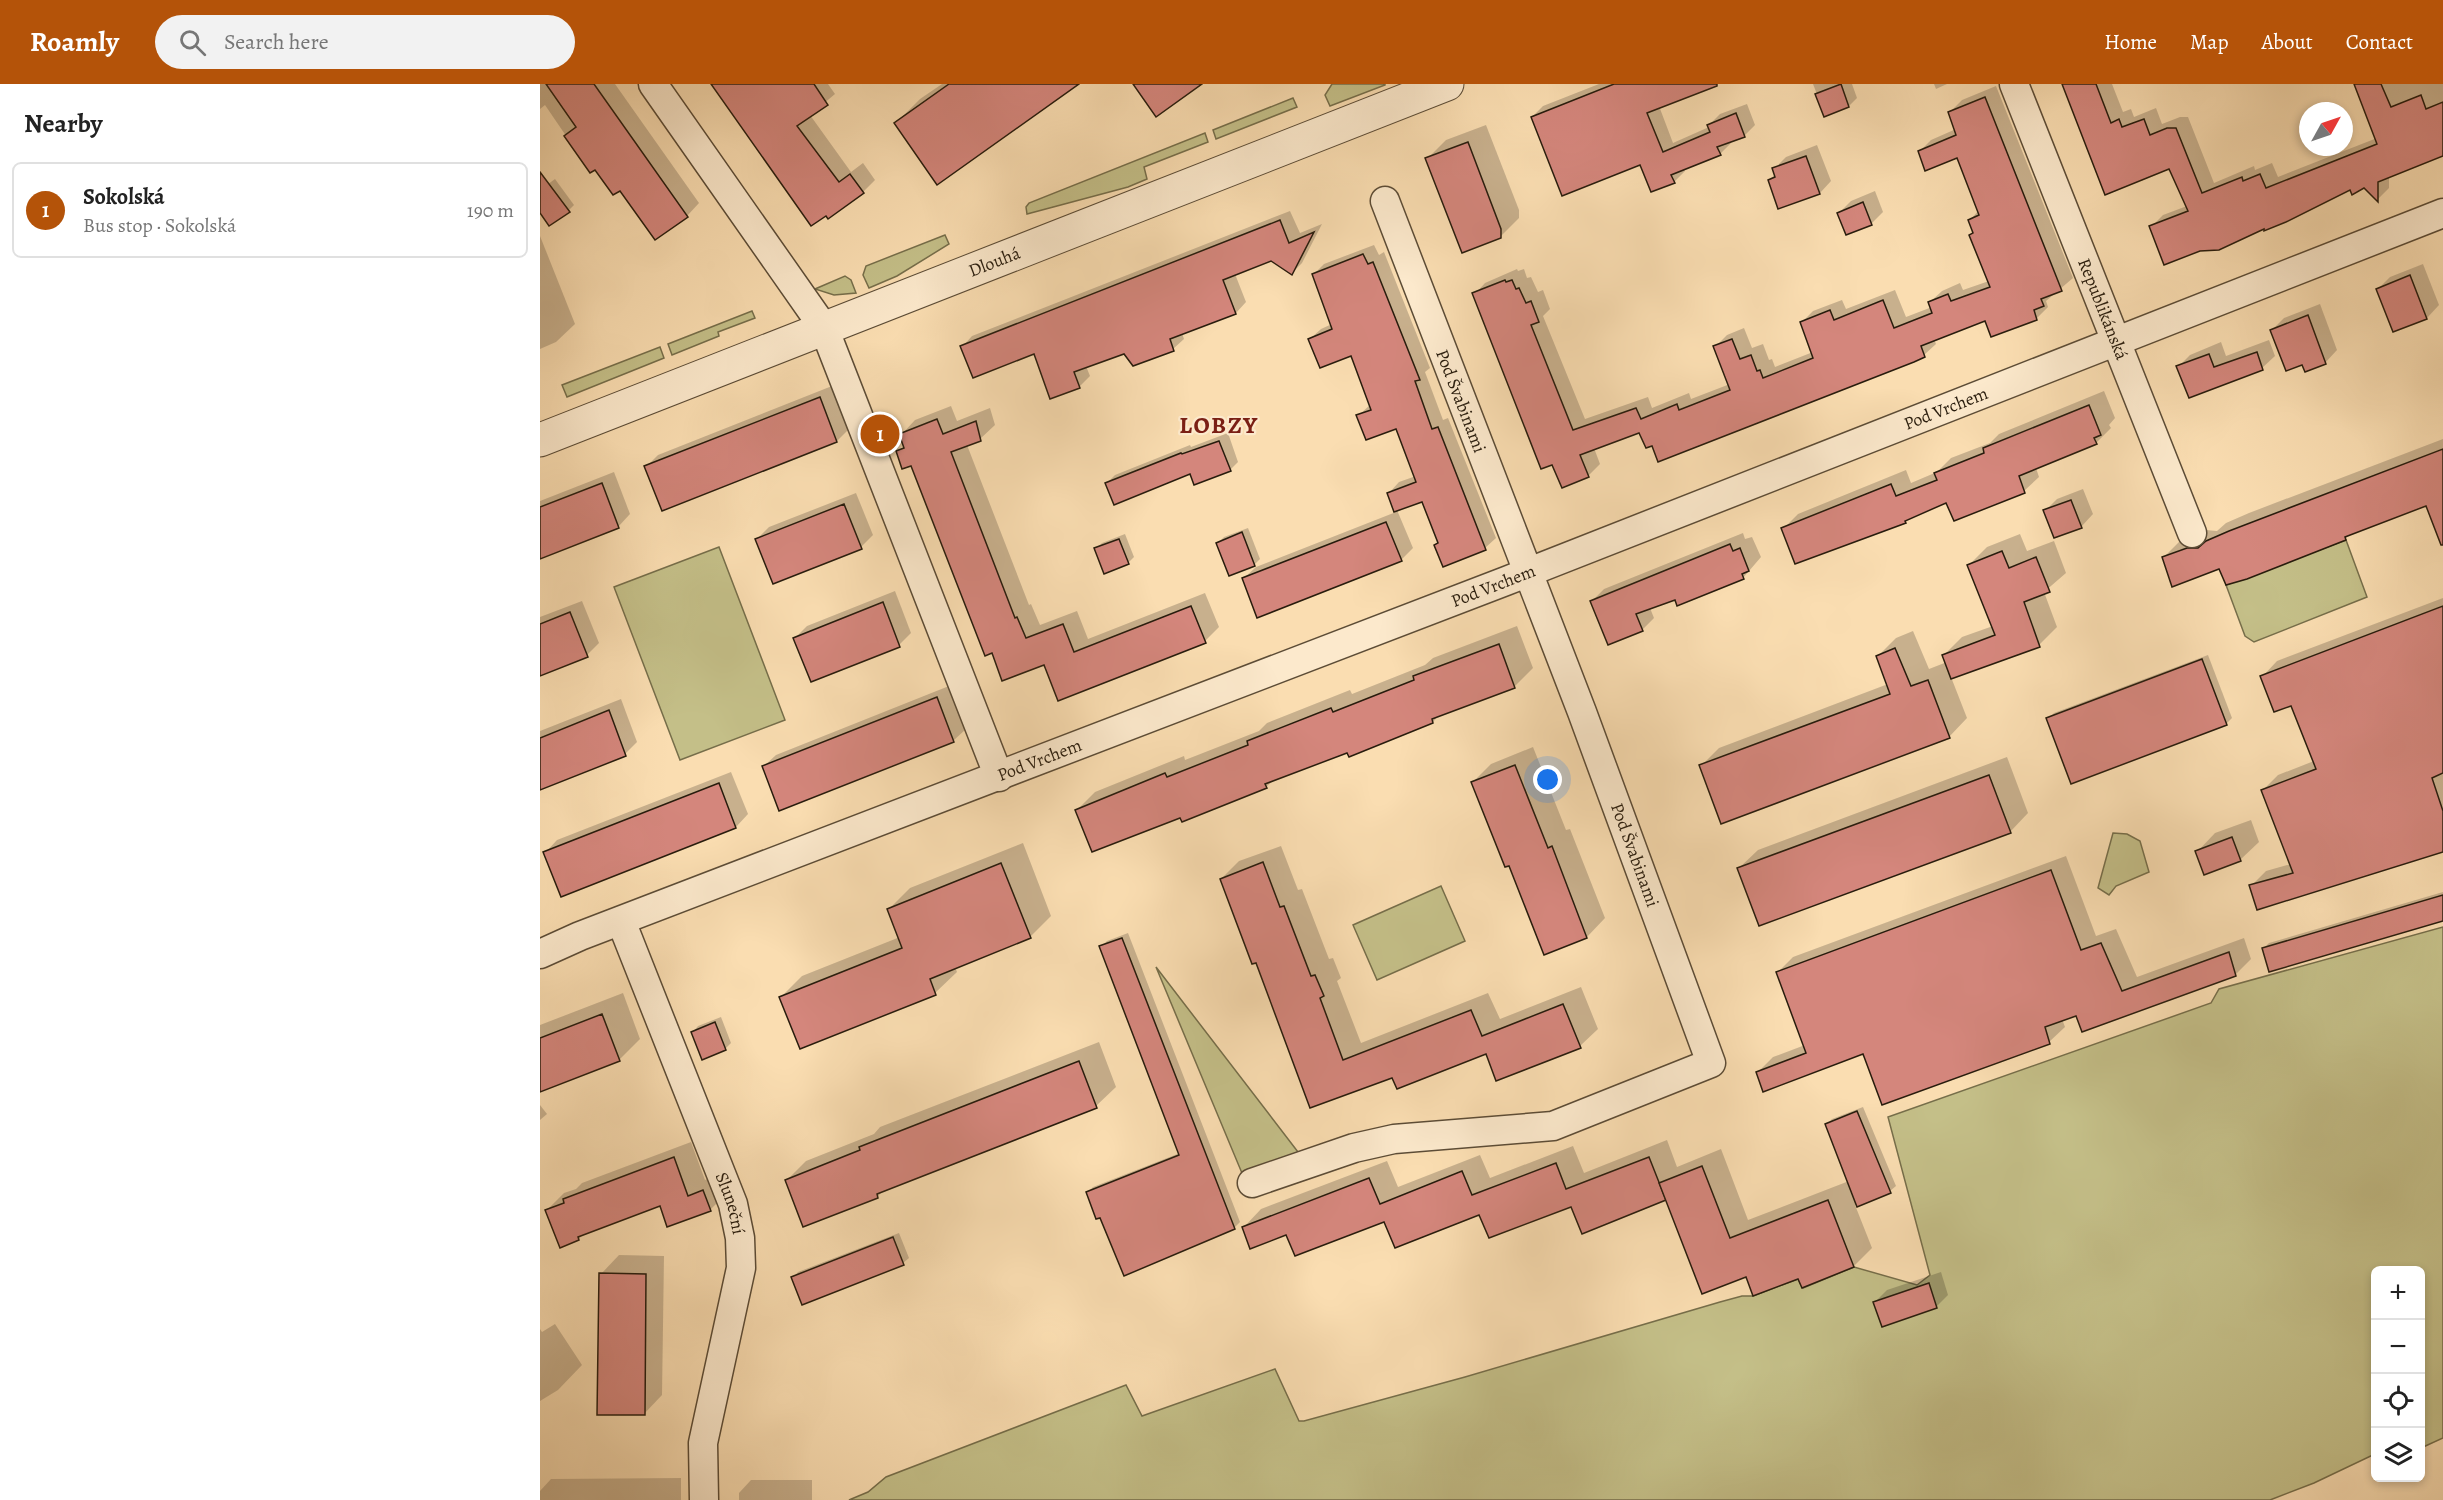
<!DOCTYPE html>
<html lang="en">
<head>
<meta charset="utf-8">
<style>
  body { margin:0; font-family:Alegreya,serif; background:#f2f2f2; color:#222 }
  .controls { position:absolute; right:18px; bottom:18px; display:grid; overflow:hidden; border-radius:9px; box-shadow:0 3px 9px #0003 }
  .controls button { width:54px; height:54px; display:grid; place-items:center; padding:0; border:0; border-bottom:2px solid #e0e0e0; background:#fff; color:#222; font:30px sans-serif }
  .compass { position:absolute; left:1759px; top:18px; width:54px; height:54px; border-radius:50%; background:#fff; box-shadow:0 3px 9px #0003; rotate:50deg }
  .you { position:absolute; left:1008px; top:696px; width:21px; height:21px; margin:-15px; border:4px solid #fff; border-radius:50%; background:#1a73e8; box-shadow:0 0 0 9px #1a73e833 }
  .badge { display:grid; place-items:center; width:39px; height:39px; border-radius:50%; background:#b45309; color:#fff; font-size:20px; font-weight:700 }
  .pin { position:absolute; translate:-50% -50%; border:3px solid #fff; box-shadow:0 2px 6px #0006 }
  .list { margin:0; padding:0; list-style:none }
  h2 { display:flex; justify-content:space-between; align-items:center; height:78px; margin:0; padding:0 24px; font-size:26px }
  h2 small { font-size:20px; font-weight:400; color:#767676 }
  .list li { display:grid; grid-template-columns:39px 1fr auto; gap:18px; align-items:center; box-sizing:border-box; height:96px; margin:0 12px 12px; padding:0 12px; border:2px solid #e0e0e0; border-radius:9px }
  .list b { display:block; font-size:22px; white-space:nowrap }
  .list p { margin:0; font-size:20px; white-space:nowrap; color:#767676 }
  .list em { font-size:20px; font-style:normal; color:#767676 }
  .icon { flex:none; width:33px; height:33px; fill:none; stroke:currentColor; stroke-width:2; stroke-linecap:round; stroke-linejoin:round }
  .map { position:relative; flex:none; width:1903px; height:1416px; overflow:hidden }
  header { display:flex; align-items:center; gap:36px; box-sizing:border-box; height:84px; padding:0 30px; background:#b45309; color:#fff }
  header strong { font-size:28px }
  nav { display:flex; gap:33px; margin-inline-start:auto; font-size:21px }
  .search { width:420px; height:54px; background:#f2f2f2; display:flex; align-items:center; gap:15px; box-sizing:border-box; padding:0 21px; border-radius:33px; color:#767676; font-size:22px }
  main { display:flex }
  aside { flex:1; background:#fff }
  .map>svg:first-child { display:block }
  .green { fill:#c4bf88; stroke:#766e4a; stroke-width:1.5 }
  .shadow { fill:#0003 }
  .building { fill:#d4867c; stroke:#281c0d; stroke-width:1.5 }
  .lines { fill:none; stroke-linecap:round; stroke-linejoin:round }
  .minor-casing { stroke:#5c4c36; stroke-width:31 }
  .tertiary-casing { stroke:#5c4c36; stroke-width:35 }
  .minor { stroke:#fce9cc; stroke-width:28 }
  .tertiary { stroke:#fce9cc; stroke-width:33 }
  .labels { text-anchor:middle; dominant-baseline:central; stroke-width:4.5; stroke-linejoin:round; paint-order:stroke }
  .street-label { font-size:18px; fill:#281c0d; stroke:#fce9cc }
  .district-label { font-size:24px; font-weight:bold; letter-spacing:1.5px; fill:#7a1f14; stroke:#fce9cc }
</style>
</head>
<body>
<header>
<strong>Roamly</strong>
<div class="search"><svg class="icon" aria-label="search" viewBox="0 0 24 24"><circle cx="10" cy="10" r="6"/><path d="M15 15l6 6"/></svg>Search here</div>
<nav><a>Home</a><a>Map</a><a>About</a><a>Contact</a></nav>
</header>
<main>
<aside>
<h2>Nearby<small></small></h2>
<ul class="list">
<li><span class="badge">1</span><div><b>Sokolská</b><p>Bus stop · Sokolská</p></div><em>190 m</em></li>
</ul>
</aside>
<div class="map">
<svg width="1903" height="1416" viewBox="0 0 1903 1416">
  <rect width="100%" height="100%" fill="#faddb1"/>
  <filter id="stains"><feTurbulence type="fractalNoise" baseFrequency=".00333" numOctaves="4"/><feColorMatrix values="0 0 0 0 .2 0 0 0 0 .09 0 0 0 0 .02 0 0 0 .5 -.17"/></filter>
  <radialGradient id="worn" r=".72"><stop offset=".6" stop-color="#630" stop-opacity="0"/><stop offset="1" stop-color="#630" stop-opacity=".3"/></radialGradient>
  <g class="green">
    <polygon points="792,0 845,0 845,1 790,22 785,11"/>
    <polygon points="753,14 757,23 676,55 673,46"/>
    <polygon points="665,49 668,58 604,83 607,95 588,103 487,130 486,123 489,119"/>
    <polygon points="405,151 409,160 357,192 329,204 323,191 326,182"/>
    <polygon points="305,192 311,196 316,209 294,211 275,205"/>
    <polygon points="212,227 215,234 178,248 179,252 132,271 128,260"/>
    <polygon points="120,263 124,274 27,313 22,301"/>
    <polygon points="1806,456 1827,513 1714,558 1705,552 1686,501"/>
    <polygon points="179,463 245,636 140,676 74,503"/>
    <polygon points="1573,749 1587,750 1600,757 1609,788 1576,802 1569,811 1558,804"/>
    <polygon points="901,802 925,857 837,896 813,841"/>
    <polygon points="1903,843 1903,1354 1881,1364 1880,1186 1836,1186 1835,1370 1774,1399 1730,1416 309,1416 328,1408 346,1393 586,1301 602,1332 735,1285 759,1337 764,1337 925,1293 1180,1218 1202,1212 1213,1212 1258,1195 1263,1204 1314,1183 1377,1201 1390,1191 1348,1033 1671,919 1679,905"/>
    <polygon points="616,883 768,1081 704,1094"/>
  </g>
  <g class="shadow">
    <polygon points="0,0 75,0 159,119 147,132 81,105 55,84 50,87 5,21 0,25"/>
    <polygon points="173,0 288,0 295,10 270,31 311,88 323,79 335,96 323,108 286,130"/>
    <polygon points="402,0 536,0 356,39 380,15"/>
    <polygon points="1059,0 1174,0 1119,22 1133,59 1169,43 1169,41 1180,30 1207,20 1215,41 1204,52 1190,57 1191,59 1180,70 1144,85 1145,87 1134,98 1100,79 992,33 1003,22"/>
    <polygon points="1273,0 1312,0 1317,14 1309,22 1285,31"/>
    <polygon points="1394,0 1407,0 1396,5"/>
    <polygon points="1523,0 1572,0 1583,28 1591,25 1594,33 1616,24 1622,40 1640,33 1648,33 1674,99 1714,82 1715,86 1732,79 1738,93 1837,54 1815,0 1903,0 1903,70 1849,92 1849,104 1838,115 1825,102 1611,143 1623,131 1647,122 1630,83 1566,109"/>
    <polygon points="1456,2 1533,194 1506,217 1508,223 1496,235 1446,235 1394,255 1396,260 1384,271 1113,360 1100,347 1054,364 1060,380 1048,392 934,211 945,199 977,185 978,187 984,185 987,194 991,193 998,208 1003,206 1010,225 1003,232 1045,335 1108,313 1112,324 1149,309 1151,315 1190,300 1175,263 1187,251 1204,244 1212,264 1223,260 1229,276 1232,275 1235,283 1273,268 1261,239 1273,227 1302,216 1306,225 1355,206 1366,233 1392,223 1390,218 1402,207 1420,199 1423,206 1449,197 1430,136 1439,126 1418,72 1379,68 1391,56 1416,45 1410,28 1422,16"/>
    <polygon points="946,41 979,126 979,134 960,153 887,75 906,56"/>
    <polygon points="1277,61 1291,97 1280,109 1239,123 1229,96 1236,90 1234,85 1246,73"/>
    <polygon points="15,95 34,121 29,126 0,126 0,106"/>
    <polygon points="1335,107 1343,128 1331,140 1299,129 1311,117"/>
    <polygon points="750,127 760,149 782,140 762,179 752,189 731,175 695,190 706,218 696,229 642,249 644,255 633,265 594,280 585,268 546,282 550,292 539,303 495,268 422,263 432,252"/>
    <polygon points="0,152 35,240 16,258 0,265"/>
    <polygon points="834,161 839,171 844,168 890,284 885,288 903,336 908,334 956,454 945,464 895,461 899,457 882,416 857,426 873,464 861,476 704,494 716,483 856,428 849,409 859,398 876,392 857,343 818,332 831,320 812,270 770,255 781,245 792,240 773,191 784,180"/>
    <polygon points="1883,180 1899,221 1887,234 1854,246 1838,205 1850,193"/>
    <polygon points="1780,220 1797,266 1785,279 1732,246 1744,234"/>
    <polygon points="1729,256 1735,272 1722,284 1650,312 1638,283 1650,271 1681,258 1686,272"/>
    <polygon points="292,302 309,345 297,357 123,425 106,383 118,371"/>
    <polygon points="1564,307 1575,334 1569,341 1571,344 1556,359 1496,384 1499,393 1484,407 1407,417 1369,434 1365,438 1243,445 1258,430 1366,386 1371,399 1397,388 1411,374 1450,359 1459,350"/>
    <polygon points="411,322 417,337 450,324 455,341 440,355 427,361 489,521 491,520 500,541 537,527 548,555 665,509 679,543 665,557 505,579 463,595 372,380 358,368 365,361 361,351 375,336"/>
    <polygon points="688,349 698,378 690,386 651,389 567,399 575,391 650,361 651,363"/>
    <polygon points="1903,355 1903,413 1812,448 1805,455 1680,483 1623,474 1642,455 1666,446 1677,447 1686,439 1709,429"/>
    <polygon points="74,388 90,430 78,443 0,474 0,417"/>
    <polygon points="1543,405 1553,430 1541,443 1505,427 1517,415"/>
    <polygon points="316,409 333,451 321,463 217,455 229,443"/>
    <polygon points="708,444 720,475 714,481 678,459 684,453"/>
    <polygon points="1203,449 1205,455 1212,453 1221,473 1203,494 1110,524 1114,534 1102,546 1052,517 1064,505"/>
    <polygon points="585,450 594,473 588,479 556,465 562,459"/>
    <polygon points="1480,450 1487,467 1514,457 1526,489 1504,508 1517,543 1499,561 1411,593 1427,634 1409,653 1161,682 1179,664 1348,600 1338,572 1356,554 1373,547 1389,585 1407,578 1404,571 1422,553 1453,542 1429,481 1447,463"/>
    <polygon points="355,507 371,549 359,561 255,554 267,542"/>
    <polygon points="1903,514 1903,767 1711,802 1726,787 1751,780 1723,706 1738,691 1774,677 1751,620 1722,593 1737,577"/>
    <polygon points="42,517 59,559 47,571 0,590 0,533"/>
    <polygon points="977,542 993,584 974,603 900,630 893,638 808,667 734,696 726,703 641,732 537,726 555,708 644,672 645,676 719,647 727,639 810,606 812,610 885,581 893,574"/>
    <polygon points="1668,571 1692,634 1686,640 1508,635 1514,629"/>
    <polygon points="409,602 426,645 413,657 223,683 236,671"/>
    <polygon points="81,615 97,658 85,670 0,704 0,647"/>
    <polygon points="993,663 1026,746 1030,745 1065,834 1047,853 1005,869 969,780 933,698 951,680"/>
    <polygon points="1467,673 1488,729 1470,748 1199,784 1218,766"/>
    <polygon points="191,688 208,730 196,743 22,811 5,769 17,756"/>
    <polygon points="1711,736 1719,758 1700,776 1657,768 1675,749"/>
    <polygon points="483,759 511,832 490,853 415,883 417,888 395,909 260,963 241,913 262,892 360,853 349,825 370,804"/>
    <polygon points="741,762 758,806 762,805 789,875 793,874 801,894 797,897 821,959 948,909 960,935 1041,903 1058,945 1040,962 946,968 853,992 771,1022 717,877 681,795 699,777"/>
    <polygon points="1526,772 1556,852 1576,845 1597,893 1704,854 1711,875 1696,890 1543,946 1537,930 1522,935 1525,943 1509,958 1324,969 1218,988 1233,973 1265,961 1238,888 1253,873"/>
    <polygon points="1903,808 1903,835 1723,865 1729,859"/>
    <polygon points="588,849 700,1138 694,1144 561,1132 547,1109 553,1103 640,1069 561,863 567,857"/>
    <polygon points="83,909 100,955 79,976 0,1006 0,941"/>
    <polygon points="181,933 191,959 185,965 153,948 158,942"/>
    <polygon points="559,958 576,1003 556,1022 345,1105 338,1112 247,1096 266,1077 334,1050 340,1043"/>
    <polygon points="0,1021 7,1030 0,1036"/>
    <polygon points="1323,1023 1356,1102 1350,1107 1315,1121 1332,1164 1314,1182 1259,1193 1206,1192 1127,1114 845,1136 747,1149 704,1143 721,1125 847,1077 858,1103 940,1071 950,1094 1033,1062 1044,1089 1127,1056 1137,1083 1181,1065 1208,1136 1309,1097 1286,1041 1292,1035"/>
    <polygon points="151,1058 165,1096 179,1090 187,1109 170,1126 121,1120 44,1149 39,1155 7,1126 24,1109 36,1105 42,1099"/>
    <polygon points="359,1149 369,1174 363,1179 253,1194 258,1188"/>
    <polygon points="79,1171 124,1172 122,1311 104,1330 61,1190"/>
    <polygon points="1401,1188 1408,1211 1396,1223 1335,1218 1347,1206"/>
    <polygon points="15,1240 42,1281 18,1306 0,1317 0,1245 2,1248"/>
    <polygon points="141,1394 141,1416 0,1416 0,1407 11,1395"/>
    <polygon points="211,1396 272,1396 272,1416 199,1416 199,1409"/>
  </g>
  <g class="building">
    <polygon points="6,0 54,0 148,133 115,156 80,107 73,111 55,86 50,89 24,52 36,43"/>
    <polygon points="171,0 274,0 288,21 257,42 299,98 310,90 324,109 288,135 286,132 271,142"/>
    <polygon points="409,0 539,0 397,101 354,39"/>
    <polygon points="593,0 662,0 616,33"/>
    <polygon points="1074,0 1177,0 1177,2 1107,29 1123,68 1170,48 1167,41 1196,29 1205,53 1177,63 1181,71 1131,91 1135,99 1111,108 1100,81 1022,112 991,33"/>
    <polygon points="1301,0 1309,23 1284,33 1275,10"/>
    <polygon points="1522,0 1556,0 1571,39 1579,35 1582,43 1604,35 1610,51 1627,44 1636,44 1662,109 1702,93 1703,97 1720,90 1726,104 1837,60 1814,0 1841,0 1851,23 1881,11 1886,25 1903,18 1903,72 1838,98 1838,118 1824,104 1812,111 1810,106 1746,138 1724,147 1724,145 1679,166 1660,167 1624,181 1609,142 1648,127 1629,85 1565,111"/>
    <polygon points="1445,13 1522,207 1501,215 1504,222 1494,226 1497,236 1451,253 1445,237 1381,262 1385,273 1374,278 1118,378 1112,362 1106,364 1099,349 1040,371 1049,393 1022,404 1012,381 1001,385 932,209 965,196 966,198 972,196 976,205 979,204 986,219 991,217 999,238 991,241 1033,346 1096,324 1101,335 1137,320 1139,326 1190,306 1173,262 1192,255 1200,275 1211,271 1217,287 1220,286 1223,294 1273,274 1260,238 1290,226 1294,236 1343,216 1354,244 1392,229 1388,218 1408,210 1411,217 1450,203 1429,151 1433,149 1428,136 1439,131 1417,74 1385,87 1378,67 1416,51 1408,28"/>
    <polygon points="928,58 961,145 961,154 922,169 885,74"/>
    <polygon points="1266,72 1280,110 1238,125 1228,96 1235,93 1232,84"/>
    <polygon points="0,88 30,128 9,142 0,129"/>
    <polygon points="1323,118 1332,141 1306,151 1297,129"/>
    <polygon points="740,136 749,159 774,148 752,191 731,177 683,196 696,230 630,255 634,267 593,282 584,270 534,288 540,304 510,315 494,270 433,294 420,262"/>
    <polygon points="823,170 828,180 833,178 880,296 875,297 892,345 898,343 946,466 903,483 894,461 898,459 882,418 854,428 847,409 876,398 856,345 826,356 816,331 831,326 811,272 780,284 768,255 792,245 772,190"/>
    <polygon points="1870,191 1887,235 1853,248 1836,205"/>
    <polygon points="1768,231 1786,280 1765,288 1762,281 1746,287 1730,246"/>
    <polygon points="1717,268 1723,286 1649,314 1636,282 1669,270 1674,283"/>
    <polygon points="280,313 297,358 122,427 104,382"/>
    <polygon points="1549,321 1561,351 1554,354 1557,360 1479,392 1485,409 1414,437 1406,419 1365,437 1366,439 1255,480 1241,444 1351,400 1356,412 1397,396 1394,389 1444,369 1443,364"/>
    <polygon points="397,335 403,350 436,337 441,357 411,368 475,534 477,533 486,554 523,540 534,568 651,522 666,559 518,617 504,581 462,597 452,569 445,572 371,382 362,385 356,367 364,364 359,350"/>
    <polygon points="679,357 691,387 654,401 650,390 574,421 565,399 641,369 642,370"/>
    <polygon points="1903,365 1903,461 1901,461 1886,422 1805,453 1806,456 1707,495 1686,501 1679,485 1632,503 1622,473 1647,464 1658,464 1666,457 1689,447"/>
    <polygon points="62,399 79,444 0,475 0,423"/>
    <polygon points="1531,416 1542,444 1514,454 1503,426"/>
    <polygon points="304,420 322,465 233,500 215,455"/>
    <polygon points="846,438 862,477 717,534 702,494"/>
    <polygon points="702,448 715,482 689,492 676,459"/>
    <polygon points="579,455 589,480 564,490 554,464"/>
    <polygon points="1190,460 1193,467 1200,464 1209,487 1202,490 1204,495 1137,522 1135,516 1096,530 1103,547 1068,561 1050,517"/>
    <polygon points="1462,467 1469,484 1496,473 1510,508 1484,518 1500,563 1411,595 1402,571 1455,551 1427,481"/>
    <polygon points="343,518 360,563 271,598 253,554"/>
    <polygon points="1903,522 1903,689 1892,694 1903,727 1903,768 1717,826 1709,801 1753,789 1721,706 1776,685 1751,622 1734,628 1720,592"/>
    <polygon points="30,528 48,573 0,592 0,540"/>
    <polygon points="959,560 975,604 892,635 893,639 809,673 807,669 725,700 727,704 642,738 640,734 552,768 535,726 625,689 627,693 708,661 707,657 791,624 793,628 874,596 873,592"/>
    <polygon points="1355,564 1371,602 1388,596 1410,654 1181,740 1159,681 1350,610 1336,572"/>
    <polygon points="1662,575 1687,641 1531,700 1506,634"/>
    <polygon points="397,613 414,658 239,727 222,682"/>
    <polygon points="69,626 86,672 0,706 0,654"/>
    <polygon points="975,681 1008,764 1012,762 1047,854 1004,871 969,782 965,783 931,698"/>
    <polygon points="1449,691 1471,749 1219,842 1197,784"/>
    <polygon points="179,699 196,744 21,813 3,768"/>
    <polygon points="1692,753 1701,777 1664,791 1655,767"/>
    <polygon points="723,778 740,823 744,822 771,892 775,891 784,912 780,914 803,976 931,926 942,952 1023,920 1041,964 956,997 946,970 857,1005 852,994 770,1024 716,879 712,880 680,795"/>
    <polygon points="461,779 491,854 390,895 396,911 260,965 239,913 362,864 347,825"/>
    <polygon points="1511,786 1541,866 1561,859 1582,907 1689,868 1696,892 1542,948 1536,932 1505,943 1510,960 1342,1021 1323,970 1223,1008 1216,988 1266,969 1236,888"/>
    <polygon points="1903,811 1903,837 1729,888 1722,864"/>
    <polygon points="582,854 695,1145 584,1192 560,1134 556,1135 546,1108 639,1071 559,862"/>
    <polygon points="62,930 80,977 0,1008 0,954"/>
    <polygon points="175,938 186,966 162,976 151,948"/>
    <polygon points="539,977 557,1024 337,1110 338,1114 263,1143 245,1096 320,1066 319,1063"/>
    <polygon points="1317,1027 1351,1109 1317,1123 1285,1040"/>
    <polygon points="134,1073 148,1112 163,1106 171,1127 127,1143 120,1122 38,1153 39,1156 20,1164 5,1126 24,1119 23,1115"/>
    <polygon points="1109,1073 1126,1116 1042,1150 1031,1123 949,1154 939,1131 855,1164 844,1138 755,1172 746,1151 710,1165 702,1143 829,1094 840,1120 922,1087 932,1111 1016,1079 1026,1105"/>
    <polygon points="1162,1082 1190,1154 1288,1116 1314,1183 1262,1204 1258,1195 1213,1212 1206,1193 1162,1210 1119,1099"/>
    <polygon points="353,1153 364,1181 262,1221 251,1193"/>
    <polygon points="59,1189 106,1190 105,1331 57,1331"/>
    <polygon points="1389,1199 1397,1224 1342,1243 1333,1218"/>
  </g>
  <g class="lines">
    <g class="minor-casing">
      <g id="minor">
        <polyline points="113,0 284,244 459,693"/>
        <path id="s1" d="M1474,0L1652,449"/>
        <path id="s2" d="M81,837L193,1120L200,1154L201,1184L163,1359L164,1416"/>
        <path id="s3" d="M0,870L40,852L966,497L1903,129"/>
        <polyline points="712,1099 814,1064 854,1055 1013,1042 1171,979 1042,628 845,117"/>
      </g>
    </g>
    <g class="tertiary-casing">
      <g id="tertiary">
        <path id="s4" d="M0,356L907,0"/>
      </g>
    </g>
    <use href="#minor" class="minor"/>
    <use href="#tertiary" class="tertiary"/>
  </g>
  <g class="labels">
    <g class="street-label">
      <text stroke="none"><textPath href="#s4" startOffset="488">Dlouhá</textPath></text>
      <text stroke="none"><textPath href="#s1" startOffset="242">Republikánská</textPath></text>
      <text transform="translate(921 317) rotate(69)">Pod Švabinami</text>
      <text stroke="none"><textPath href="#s3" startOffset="1508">Pod Vrchem</textPath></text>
      <text stroke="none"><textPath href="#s3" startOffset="1022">Pod Vrchem</textPath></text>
      <text stroke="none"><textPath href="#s3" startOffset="536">Pod Vrchem</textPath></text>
      <text transform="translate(1095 771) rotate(70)">Pod Švabinami</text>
      <text stroke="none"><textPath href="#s2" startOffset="303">Sluneční</textPath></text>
    </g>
    <g class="district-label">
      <text x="679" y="341">LOBZY</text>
    </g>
  </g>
  <rect width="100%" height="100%" filter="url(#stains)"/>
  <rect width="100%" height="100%" fill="url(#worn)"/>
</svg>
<div class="controls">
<button>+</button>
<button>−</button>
<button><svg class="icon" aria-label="locate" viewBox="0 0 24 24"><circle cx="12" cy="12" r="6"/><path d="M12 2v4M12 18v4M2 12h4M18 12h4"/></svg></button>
<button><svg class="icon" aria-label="layers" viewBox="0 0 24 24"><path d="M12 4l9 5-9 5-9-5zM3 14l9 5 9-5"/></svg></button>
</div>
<svg class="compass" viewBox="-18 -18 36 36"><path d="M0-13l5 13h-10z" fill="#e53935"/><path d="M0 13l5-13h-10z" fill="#767676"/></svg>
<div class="you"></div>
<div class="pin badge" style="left:340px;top:350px">1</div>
</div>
</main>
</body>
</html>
